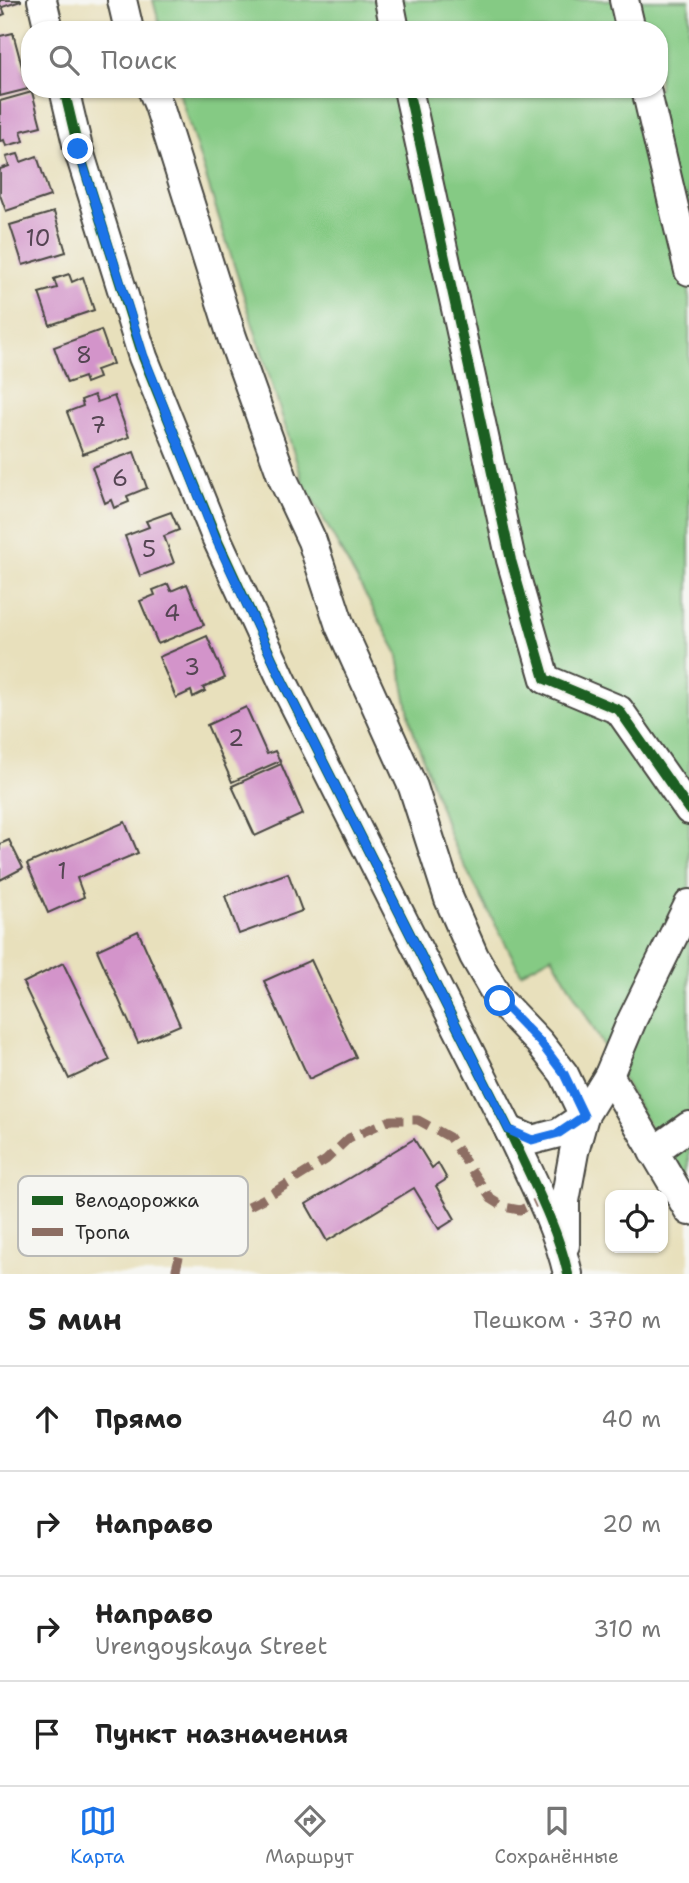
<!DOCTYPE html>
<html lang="ru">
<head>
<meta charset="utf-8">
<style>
  body { margin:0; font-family:"Shantell Sans",sans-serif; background:#f2f2f2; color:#222 }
  .controls { position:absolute; right:21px; bottom:21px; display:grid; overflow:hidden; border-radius:14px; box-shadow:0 2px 5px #0004 }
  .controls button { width:63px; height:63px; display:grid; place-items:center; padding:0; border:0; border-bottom:2px solid #e0e0e0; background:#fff; color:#222; font:35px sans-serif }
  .stop { position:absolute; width:21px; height:21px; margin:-16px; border:5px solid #1a73e8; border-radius:50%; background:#fff }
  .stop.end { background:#1a73e8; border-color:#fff; box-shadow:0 2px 7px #0008 }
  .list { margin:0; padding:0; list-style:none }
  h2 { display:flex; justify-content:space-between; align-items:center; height:91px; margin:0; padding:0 28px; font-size:30px }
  h2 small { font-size:23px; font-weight:400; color:#767676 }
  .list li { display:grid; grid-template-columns:46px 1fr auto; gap:21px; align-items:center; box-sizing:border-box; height:105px; padding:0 28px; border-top:2px solid #e0e0e0 }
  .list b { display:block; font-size:26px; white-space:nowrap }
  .list p { margin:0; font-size:23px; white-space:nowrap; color:#767676 }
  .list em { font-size:23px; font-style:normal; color:#767676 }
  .icon { flex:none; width:38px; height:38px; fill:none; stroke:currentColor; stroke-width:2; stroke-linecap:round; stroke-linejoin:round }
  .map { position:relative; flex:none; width:689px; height:1274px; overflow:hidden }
  .search { position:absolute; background:#fff; box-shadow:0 2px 5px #0004; left:21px; right:21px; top:21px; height:77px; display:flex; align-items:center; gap:18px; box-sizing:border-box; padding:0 24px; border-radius:28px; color:#767676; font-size:26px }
  .sheet { height:511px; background:#fff }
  nav { display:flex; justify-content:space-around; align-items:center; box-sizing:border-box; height:98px; border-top:2px solid #e0e0e0; background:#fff; font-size:19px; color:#767676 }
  nav a { display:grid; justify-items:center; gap:4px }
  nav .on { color:#1a73e8 }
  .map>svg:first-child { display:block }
  .green { fill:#85ca84; stroke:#587a58; stroke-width:2 }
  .building { fill:#d394ca }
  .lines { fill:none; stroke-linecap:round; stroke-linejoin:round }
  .minor-casing { stroke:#474641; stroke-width:32 }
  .minor { stroke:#fff; stroke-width:28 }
  .quiet { stroke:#8d6e63; stroke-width:9; stroke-dasharray:18 9; stroke-linecap:butt }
  .cycleway-casing { stroke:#f6f6f2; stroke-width:15 }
  .cycleway { stroke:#1b5e20; stroke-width:10 }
  .route { stroke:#1a73e8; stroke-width:9 }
  .labels { text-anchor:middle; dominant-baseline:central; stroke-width:7; stroke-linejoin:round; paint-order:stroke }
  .number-label { font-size:23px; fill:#554553 }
  .key { fill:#f6f6f2; stroke:#b9b9b6; stroke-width:2 }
  .key-label { font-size:19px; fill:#2b2b2b }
</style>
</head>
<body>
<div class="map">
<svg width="689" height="1274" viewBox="0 0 689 1274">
  <rect width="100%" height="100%" fill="#f6f6f2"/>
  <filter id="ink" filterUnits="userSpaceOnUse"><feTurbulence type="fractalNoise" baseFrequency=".0143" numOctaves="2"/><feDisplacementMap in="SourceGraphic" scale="14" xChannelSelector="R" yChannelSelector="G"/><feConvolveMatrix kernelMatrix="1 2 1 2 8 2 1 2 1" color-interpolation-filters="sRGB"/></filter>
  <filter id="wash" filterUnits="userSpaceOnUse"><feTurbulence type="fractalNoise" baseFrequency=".00686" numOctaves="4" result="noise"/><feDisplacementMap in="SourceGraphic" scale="28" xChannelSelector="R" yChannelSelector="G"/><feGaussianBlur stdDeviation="1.57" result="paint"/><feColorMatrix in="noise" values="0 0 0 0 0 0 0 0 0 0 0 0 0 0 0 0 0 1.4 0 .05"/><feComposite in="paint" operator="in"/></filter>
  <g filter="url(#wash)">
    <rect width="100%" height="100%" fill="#e8e0bc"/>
    <polygon class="green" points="153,0 689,0 689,1195 552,956 521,973 453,844 411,724 397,652 303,482 178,89 659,89 659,30 161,30"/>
    <g id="blocks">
      <g class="building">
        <polygon points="0,0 21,0 21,1 2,7 5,14 0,16"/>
        <polygon points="13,33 28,89 0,96 0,36"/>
        <polygon points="32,92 41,126 21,131 24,141 6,146 4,140 0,141 0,101"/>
        <polygon points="18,154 21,162 37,156 50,196 6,211 0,195 0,169 9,166 6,157"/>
        <polygon points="54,212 66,252 23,265 10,225"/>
        <polygon points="69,274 72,282 83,277 94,310 50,325 39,293 57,288 54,279"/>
        <polygon points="101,330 113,364 96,370 99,378 86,383 84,377 67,383 54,347"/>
        <polygon points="94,395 97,402 114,396 129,437 83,454 67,412 83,406 81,400"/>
        <polygon points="134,452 147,488 127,496 129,502 114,508 111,500 105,503 92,467"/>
        <polygon points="171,512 179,530 164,536 174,563 140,576 125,536 149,527 146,521"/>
        <polygon points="168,584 171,591 187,584 204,625 158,644 140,601 155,595 153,590"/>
        <polygon points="207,636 225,678 203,688 205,691 193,697 191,691 176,698 159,657"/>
        <polygon points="246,707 267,754 275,751 280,761 232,782 207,725"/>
        <polygon points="281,764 303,814 255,836 232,786"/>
        <polygon points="125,822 138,853 77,878 84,897 48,913 27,864"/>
        <polygon points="9,840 23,868 0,880 0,844"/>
        <polygon points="288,873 302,911 239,934 225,896"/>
        <polygon points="138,931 180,1025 138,1043 97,950"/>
        <polygon points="311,960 356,1057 309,1079 264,981"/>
        <polygon points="63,963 110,1060 69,1079 23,983"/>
        <polygon points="414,1139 432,1168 438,1163 447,1179 436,1186 455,1219 439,1229 414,1188 327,1241 306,1204"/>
      </g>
    </g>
  </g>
  <g filter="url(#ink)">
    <use href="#blocks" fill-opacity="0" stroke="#474641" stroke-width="2"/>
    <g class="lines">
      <g class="minor-casing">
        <g id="minor">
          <polyline points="42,0 49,30"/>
          <polyline points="122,0 129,30"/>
          <polyline points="389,0 395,30"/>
          <polyline points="624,0 631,30"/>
          <path d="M64,89L78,148L143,357L216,537L282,680L509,1130C530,1176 557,1225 568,1274"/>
          <polyline points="152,89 159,106 232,337 283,479 312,541 340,626 413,787 449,899 474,956 500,1001 540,1043 564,1074 584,1116 559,1133 532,1140 509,1130"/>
          <polyline points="408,89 511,560 545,679 619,710 689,810"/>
          <polyline points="646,89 689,271"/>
          <polyline points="609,1075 689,1211"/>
          <polyline points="653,1152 689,1126"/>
          <polyline points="565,1245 565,1201 574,1152 584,1116 609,1075 632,1020 689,904"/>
        </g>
      </g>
      <use href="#minor" class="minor"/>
      <polyline class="quiet" points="177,1274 176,1269 183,1242 203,1229 263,1199 326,1160 349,1138 391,1120 418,1120 449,1137 491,1199 504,1207 520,1210 542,1200"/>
      <g class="cycleway-casing">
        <g id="cycleway">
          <path d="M64,89L78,148L143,357L216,537L282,680L509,1130C530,1176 557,1225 568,1274"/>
          <polyline points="408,89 511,560 545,679 619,710 689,810"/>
        </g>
      </g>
      <use href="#cycleway" class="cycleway"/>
    </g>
  </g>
  <g class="lines" filter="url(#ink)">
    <polyline class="route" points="78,149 144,357 215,537 282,680 509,1130 532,1140 559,1133 584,1116 564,1074 540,1042 500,1001"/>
  </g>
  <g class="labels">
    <g class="number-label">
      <text x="38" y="238">10</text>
      <text x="84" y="355">8</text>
      <text x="98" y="425">7</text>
      <text x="120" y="478">6</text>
      <text x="149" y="549">5</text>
      <text x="172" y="613">4</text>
      <text x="192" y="667">3</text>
      <text x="236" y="738">2</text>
      <text x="62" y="871">1</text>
    </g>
  </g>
  <rect x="18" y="1176" width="230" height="80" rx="10" class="key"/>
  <rect x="32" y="1196" width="31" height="9" fill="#1b5e20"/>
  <rect x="32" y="1228" width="31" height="8" fill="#8d6e63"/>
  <g class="key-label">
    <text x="75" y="1207">Велодорожка</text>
    <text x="75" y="1239">Тропа</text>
  </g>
</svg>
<div class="controls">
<button><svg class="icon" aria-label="locate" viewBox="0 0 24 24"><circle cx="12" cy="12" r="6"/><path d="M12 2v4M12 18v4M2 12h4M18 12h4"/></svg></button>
</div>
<div class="stop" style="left:500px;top:1001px"></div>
<div class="stop end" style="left:78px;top:149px"></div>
<div class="search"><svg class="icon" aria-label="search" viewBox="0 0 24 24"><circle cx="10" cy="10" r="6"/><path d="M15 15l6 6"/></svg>Поиск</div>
</div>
<section class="sheet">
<h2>5 мин<small>Пешком · 370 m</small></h2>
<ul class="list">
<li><svg class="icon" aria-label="ahead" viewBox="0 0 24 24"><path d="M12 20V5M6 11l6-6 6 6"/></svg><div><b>Прямо</b></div><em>40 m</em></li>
<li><svg class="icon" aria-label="right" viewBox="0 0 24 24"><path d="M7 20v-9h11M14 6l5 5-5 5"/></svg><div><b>Направо</b></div><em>20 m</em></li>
<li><svg class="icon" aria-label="right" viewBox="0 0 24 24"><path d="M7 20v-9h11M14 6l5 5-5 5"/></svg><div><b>Направо</b><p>Urengoyskaya Street</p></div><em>310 m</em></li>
<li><svg class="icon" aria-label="arrive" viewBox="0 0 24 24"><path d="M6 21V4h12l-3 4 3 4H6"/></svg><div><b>Пункт назначения</b></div></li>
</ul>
</section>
<nav>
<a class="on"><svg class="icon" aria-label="map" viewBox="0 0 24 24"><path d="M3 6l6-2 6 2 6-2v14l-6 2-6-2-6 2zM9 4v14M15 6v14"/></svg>Карта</a>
<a><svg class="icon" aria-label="directions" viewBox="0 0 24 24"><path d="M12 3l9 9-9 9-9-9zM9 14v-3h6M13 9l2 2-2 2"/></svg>Маршрут</a>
<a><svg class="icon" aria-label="saved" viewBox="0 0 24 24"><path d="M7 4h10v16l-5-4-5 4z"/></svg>Сохранённые</a>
</nav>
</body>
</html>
